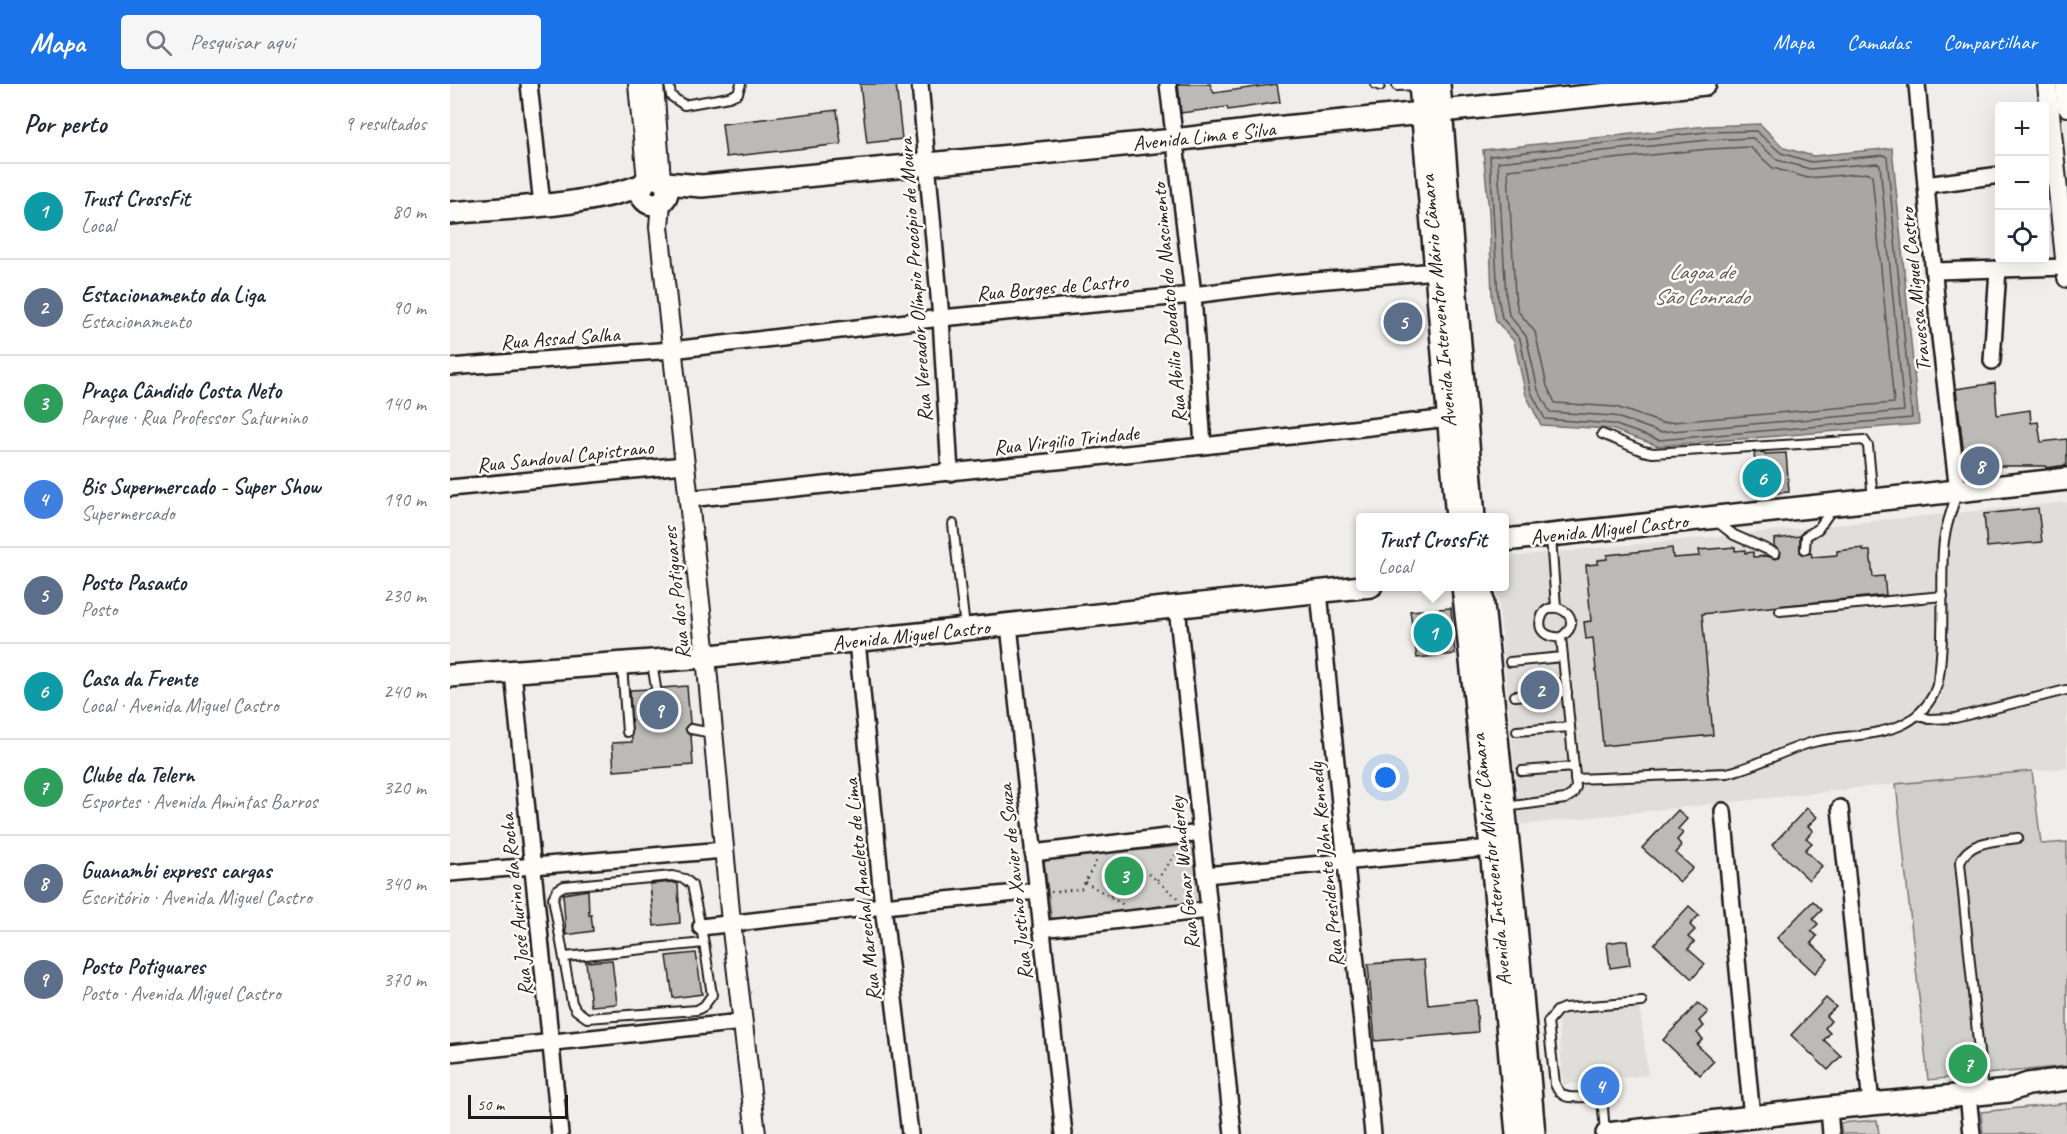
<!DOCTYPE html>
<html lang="pt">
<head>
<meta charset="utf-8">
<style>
  body { margin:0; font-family:Caveat,sans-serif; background:#f6f6f7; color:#1f2937 }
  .controls { position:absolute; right:18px; top:18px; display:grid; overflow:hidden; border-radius:6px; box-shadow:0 6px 24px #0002 }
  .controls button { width:54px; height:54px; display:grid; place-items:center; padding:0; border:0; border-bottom:2px solid #e0e1e3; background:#fff; color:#1f2937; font:30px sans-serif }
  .scale { position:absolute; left:18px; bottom:15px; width:100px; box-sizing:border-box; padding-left:6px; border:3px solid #1c1c1c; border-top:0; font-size:16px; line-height:21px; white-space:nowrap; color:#1c1c1c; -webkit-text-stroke:4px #fdfcf7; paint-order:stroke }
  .you { position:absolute; left:936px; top:694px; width:21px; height:21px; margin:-15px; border:4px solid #fff; border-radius:50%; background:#1a73e8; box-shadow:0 0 0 9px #1a73e833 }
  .badge { display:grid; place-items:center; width:39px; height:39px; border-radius:50%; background:#1a73e8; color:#fff; font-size:20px; font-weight:700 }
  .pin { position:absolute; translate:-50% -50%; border:3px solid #fff; box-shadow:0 2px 6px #0006 }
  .popup { position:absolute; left:906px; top:429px; width:153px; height:78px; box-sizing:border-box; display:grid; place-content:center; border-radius:6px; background:#fff; filter:drop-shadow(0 2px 4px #0005); font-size:20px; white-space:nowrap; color:#747a83 }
  .popup b { font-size:22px; color:#1f2937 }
  .popup::after { content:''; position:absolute; left:50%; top:100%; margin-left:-12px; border:12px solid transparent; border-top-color:#fff }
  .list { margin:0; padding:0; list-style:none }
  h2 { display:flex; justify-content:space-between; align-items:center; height:78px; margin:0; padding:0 24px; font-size:26px }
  h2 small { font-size:20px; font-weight:400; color:#747a83 }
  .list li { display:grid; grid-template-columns:39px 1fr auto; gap:18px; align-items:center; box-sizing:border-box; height:96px; padding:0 24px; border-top:2px solid #e0e1e3 }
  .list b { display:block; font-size:22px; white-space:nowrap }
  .list p { margin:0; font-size:20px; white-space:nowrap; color:#747a83 }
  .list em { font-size:20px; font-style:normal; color:#747a83 }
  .icon { flex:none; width:33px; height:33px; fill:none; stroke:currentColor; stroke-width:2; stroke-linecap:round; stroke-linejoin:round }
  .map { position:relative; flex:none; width:1617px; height:1050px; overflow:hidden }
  header { display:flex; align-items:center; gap:36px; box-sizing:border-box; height:84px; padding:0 30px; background:#1a73e8; color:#fff }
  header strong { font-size:28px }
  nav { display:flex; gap:33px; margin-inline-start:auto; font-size:21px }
  .search { width:420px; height:54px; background:#f6f6f7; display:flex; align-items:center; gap:15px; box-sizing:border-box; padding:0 21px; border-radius:6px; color:#747a83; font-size:22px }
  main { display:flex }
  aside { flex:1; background:#fff }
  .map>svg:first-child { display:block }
  .built { fill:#e0deda }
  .green { fill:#d0cfcc; stroke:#767674; stroke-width:1.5 }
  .water { fill:#a8a7a3; stroke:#706f6d; stroke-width:1.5 }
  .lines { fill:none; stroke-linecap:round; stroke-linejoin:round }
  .shore { stroke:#545452; stroke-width:1.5 }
  .building { fill:#bbbab6; stroke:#1c1c1c; stroke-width:1.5 }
  .service-casing { stroke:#1c1c1c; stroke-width:12 }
  .minor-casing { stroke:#1c1c1c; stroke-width:20 }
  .tertiary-casing { stroke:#1c1c1c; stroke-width:22 }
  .secondary-casing { stroke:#1c1c1c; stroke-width:26 }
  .path { stroke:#1c1c1c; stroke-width:2; stroke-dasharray:1.5 4.5; stroke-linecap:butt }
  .service { stroke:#fdfcf7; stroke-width:8 }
  .minor { stroke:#fdfcf7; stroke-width:15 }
  .tertiary { stroke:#fdfcf7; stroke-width:18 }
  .secondary { stroke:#fdfcf7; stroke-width:21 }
  .labels { text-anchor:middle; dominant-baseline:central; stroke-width:5; stroke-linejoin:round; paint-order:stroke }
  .street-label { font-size:21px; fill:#1c1c1c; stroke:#fdfcf7 }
  .water-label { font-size:22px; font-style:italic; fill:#5b5b59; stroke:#fdfcf7 }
</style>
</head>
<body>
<header>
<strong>Mapa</strong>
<div class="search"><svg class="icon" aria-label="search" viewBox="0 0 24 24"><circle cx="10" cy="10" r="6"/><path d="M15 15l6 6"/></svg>Pesquisar aqui</div>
<nav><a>Mapa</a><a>Camadas</a><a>Compartilhar</a></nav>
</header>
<main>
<aside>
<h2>Por perto<small>9 resultados</small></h2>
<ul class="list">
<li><span class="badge" style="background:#0f9aa8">1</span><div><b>Trust CrossFit</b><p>Local</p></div><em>80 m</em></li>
<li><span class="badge" style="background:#5c6f8a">2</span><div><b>Estacionamento da Liga</b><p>Estacionamento</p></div><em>90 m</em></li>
<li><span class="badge" style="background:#2e9e5b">3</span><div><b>Praça Cândido Costa Neto</b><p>Parque · Rua Professor Saturnino</p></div><em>140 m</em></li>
<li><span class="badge" style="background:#3f7fe0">4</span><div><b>Bis Supermercado - Super Show</b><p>Supermercado</p></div><em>190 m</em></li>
<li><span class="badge" style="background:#5c6f8a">5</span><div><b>Posto Pasauto</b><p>Posto</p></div><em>230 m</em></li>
<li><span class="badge" style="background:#0f9aa8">6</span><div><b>Casa da Frente</b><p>Local · Avenida Miguel Castro</p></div><em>240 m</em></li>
<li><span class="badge" style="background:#2e9e5b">7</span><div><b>Clube da Telern</b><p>Esportes · Avenida Amintas Barros</p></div><em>320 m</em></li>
<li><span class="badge" style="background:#5c6f8a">8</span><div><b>Guanambi express cargas</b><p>Escritório · Avenida Miguel Castro</p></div><em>340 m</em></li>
<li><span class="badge" style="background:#5c6f8a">9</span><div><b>Posto Potiguares</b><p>Posto · Avenida Miguel Castro</p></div><em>370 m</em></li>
</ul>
</aside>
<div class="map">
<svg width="1617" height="1050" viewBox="0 0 1617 1050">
  <rect width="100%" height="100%" fill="#f0eeea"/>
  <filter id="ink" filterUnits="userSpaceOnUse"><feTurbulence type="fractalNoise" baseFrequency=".0167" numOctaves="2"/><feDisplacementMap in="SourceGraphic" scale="12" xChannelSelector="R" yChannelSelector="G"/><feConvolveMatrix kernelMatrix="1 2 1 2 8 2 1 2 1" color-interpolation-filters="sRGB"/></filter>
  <g filter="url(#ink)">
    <g class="built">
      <polygon points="1617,418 1617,684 1446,700 1070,741 1047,503 1055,502 1055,473"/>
      <polygon points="1190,922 1198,991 1113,1001 1108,929"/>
    </g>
    <g class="green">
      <polygon points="1582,687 1591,760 1617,758 1617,982 1478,996 1446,700"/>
      <polygon points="749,760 755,822 602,838 594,776"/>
      <polygon points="1617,1019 1617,1050 1533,1050 1531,1028"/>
      <polygon points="1427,1036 1429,1050 1392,1050 1390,1039"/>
    </g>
    <polygon class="water" points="1310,40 1334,64 1363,72 1442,64 1469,340 1208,362 1161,345 1091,341 1076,311 1064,257 1046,237 1042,213 1039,128 1033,66 1257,42"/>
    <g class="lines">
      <g class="shore">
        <polygon points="1306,47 1331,69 1361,78 1434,71 1437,73 1462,334 1209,356 1163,340 1095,335 1081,308 1070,255 1052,234 1048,213 1040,72 1257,48"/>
        <polygon points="1303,54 1327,76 1360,85 1427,79 1430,81 1454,327 1210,348 1164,332 1100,328 1088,306 1076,252 1059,231 1056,212 1048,78 1258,56"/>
        <polygon points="1300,63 1323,84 1358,94 1419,89 1422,91 1444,319 1212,339 1166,323 1105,319 1097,302 1085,248 1068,227 1065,211 1058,86 1259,65"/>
      </g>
    </g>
    <g class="building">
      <polygon points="410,0 446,0 452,55 417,59"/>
      <polygon points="728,0 760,0 764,9 827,0 830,18 778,26 777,23 731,29"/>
      <polygon points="387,26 391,60 276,73 272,40"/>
      <polygon points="1545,299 1547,331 1580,326 1581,339 1588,338 1591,358 1617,355 1617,381 1596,384 1596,382 1551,382 1516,388 1506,305"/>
      <polygon points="1314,368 1315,370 1336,369 1339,408 1309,410 1304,369"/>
      <polygon points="1588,424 1592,458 1537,463 1534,430"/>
      <polygon points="1350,452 1350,468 1354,471 1361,469 1362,473 1387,471 1387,467 1413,464 1413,467 1420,467 1423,493 1434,492 1436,511 1252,530 1263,651 1153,662 1143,554 1136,555 1134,538 1141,537 1136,481 1148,480 1148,476 1157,475 1157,471 1222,464 1223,474 1250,472 1249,466 1285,463 1285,467 1295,466 1295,469 1303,468 1303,473 1317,472 1326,475 1330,472 1331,468 1324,462 1324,455"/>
      <polygon points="1001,524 1005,570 967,574 960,527"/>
      <polygon points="237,602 240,639 235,644 237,649 241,651 243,681 164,687 162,659 182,658 180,606 200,605 202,608 206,610 210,608 212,604"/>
      <polygon points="1357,724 1367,733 1358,742 1363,747 1356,754 1362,759 1355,766 1372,782 1359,796 1322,761"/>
      <polygon points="1228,726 1237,735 1228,745 1233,749 1227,756 1232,762 1226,769 1243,784 1230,798 1192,764"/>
      <polygon points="222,798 228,800 230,839 204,842 200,800"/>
      <polygon points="138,806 139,831 141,830 143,847 116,851 113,810"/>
      <polygon points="1363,817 1372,826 1363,835 1368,840 1361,847 1367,852 1361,859 1378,875 1365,889 1327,854"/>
      <polygon points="1239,822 1249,831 1240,841 1245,846 1238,853 1244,858 1238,865 1255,880 1242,895 1204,860"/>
      <polygon points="1177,856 1180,881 1160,884 1157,859"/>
      <polygon points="246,869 252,910 223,914 217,872"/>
      <polygon points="162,876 167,920 141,922 136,878"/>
      <polygon points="974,876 978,921 1026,916 1028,948 925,957 918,880"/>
      <polygon points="1376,914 1386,923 1376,932 1381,937 1375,944 1380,949 1374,956 1391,972 1378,986 1341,951"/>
      <polygon points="1248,919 1258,928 1249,937 1254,942 1247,949 1253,955 1247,961 1264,977 1250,991 1213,956"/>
    </g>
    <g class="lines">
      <g class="service-casing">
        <g id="service">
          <polyline points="219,0 221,12 234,21 279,13 288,9 291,0"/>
          <polyline points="925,0 930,2"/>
          <polyline points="947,2 969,1"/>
          <polyline points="1152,350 1193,367 1203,369 1414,356 1418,362 1423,415"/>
          <polyline points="1266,437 1284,451 1325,469"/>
          <polyline points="503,440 515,544"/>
          <polyline points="1101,453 1106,523"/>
          <polyline points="1355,465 1356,452 1368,445 1382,425"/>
          <polyline points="1330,527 1493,512"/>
          <polyline points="1060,578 1113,573"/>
          <polyline points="202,579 206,604"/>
          <polyline points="172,581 177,648"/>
          <polyline points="1065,612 1117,608"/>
          <polyline points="1467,631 1479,635 1505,634 1616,606"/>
          <polyline points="241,645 262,649"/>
          <polyline points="1067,647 1120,643"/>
          <polyline points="1072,687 1124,683"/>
          <path d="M1125,695L1277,689C1309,682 1336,664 1368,657C1394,652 1423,652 1449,642C1466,635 1480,621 1486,604C1490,594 1490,582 1491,572C1494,537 1491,502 1493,467C1494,447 1501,428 1507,409"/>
          <path d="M1055,723L1115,715L1123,710L1126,703L1111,553C1100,554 1087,549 1091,535C1098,509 1140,534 1111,553"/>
          <polyline points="115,873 254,859 242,801 235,795 222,792 114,802 107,806 103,814 122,919 126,926 137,934 247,926 254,922 262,911 254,859"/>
          <path d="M1533,1008L1510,779C1518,756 1547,757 1568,754"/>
          <path d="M1155,1049L1153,1024L1146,1014C1129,1010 1113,1021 1105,1000L1098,938L1107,927L1114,924L1192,918"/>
        </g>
      </g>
      <g class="minor-casing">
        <g id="minor">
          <polyline points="79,0 92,121"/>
          <polyline points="470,0 491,234 500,389"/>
          <polyline points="718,0 743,211 753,362"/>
          <polyline points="1467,0 1488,236 1508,408"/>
          <polyline points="1476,101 1550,91"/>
          <polyline points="1485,187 1616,183"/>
          <polyline points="1542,277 1548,185"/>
          <polyline points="0,283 222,266 491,234 743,211 830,200 986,187"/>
          <polyline points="0,404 234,381"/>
          <polyline points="238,415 753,362 999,334"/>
          <polyline points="869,508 923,1050"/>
          <polyline points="727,523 783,1050"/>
          <polyline points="559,541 614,1050"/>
          <polyline points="407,557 433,822 460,1050"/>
          <polyline points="63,589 110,1050"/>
          <polyline points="1390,724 1421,1020"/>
          <polyline points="1273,727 1302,1034"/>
          <polyline points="583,769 751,749"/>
          <polyline points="0,789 274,766"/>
          <polyline points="755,791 1041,764"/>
          <polyline points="251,843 433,822 588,807"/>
          <polyline points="591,845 759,826"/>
          <polyline points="0,969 292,938"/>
          <polyline points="1518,1011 1522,1050"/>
          <polyline points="1379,1024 1381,1050"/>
        </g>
      </g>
      <g class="tertiary-casing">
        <g id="tertiary">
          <polyline points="188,0 197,97"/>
          <polyline points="204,0 211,96"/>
          <polyline points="1597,0 1617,194"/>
          <polyline points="1615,0 1617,23"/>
          <polyline points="211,118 209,143 256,573 281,838 306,1050"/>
        </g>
      </g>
      <g class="secondary-casing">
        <g id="secondary">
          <polyline points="970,0 1007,434"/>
          <polyline points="989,0 1024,434"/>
          <circle cx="204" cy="107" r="13"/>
          <polyline points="215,99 252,102 724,56 815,45 1255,0"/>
          <path d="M0,129C64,123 133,123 193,101"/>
          <polyline points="1055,456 1617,395"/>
          <polyline points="1013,502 1041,764 1067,1050"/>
          <polyline points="1031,502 1063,806 1084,1050"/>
          <polyline points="0,592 242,574 921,502"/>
          <polyline points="1157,1050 1379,1024 1558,1007 1578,1000 1617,995"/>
        </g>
      </g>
      <g class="path">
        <polyline points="707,796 728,767"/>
        <polyline points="635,798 674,821"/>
        <polyline points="601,808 631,805 647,776"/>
        <polyline points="660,812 674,794 699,790 729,815"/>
      </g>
      <use href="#service" class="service"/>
      <use href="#minor" class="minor"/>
      <use href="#tertiary" class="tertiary"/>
      <use href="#secondary" class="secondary"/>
    </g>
  </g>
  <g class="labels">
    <g class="street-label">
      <text transform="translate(754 52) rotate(-6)">Avenida Lima e Silva</text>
      <text transform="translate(465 196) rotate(-94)">Rua Vereador Olímpio Procópio de Moura</text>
      <text transform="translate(602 203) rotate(-5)">Rua Borges de Castro</text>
      <text transform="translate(1465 206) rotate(-96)">Travessa Miguel Castro</text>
      <text transform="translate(988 217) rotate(-95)">Avenida Interventor Mário Câmara</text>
      <text transform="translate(719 219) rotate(-95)">Rua Abilio Deodato do Nascimento</text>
      <text transform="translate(110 254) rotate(-4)">Rua Assad Salha</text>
      <text transform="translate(616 356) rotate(-6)">Rua Virgilio Trindade</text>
      <text transform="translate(115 372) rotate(-6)">Rua Sandoval Capistrano</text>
      <text transform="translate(1159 445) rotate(-6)">Avenida Miguel Castro</text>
      <text transform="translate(226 509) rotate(-96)">Rua dos Potiguares</text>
      <text transform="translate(461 551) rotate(-6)">Avenida Miguel Castro</text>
      <text transform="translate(1041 776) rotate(-96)">Avenida Interventor Mário Câmara</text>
      <text transform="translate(876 781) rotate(-96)">Rua Presidente John Kennedy</text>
      <text transform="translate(734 789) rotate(-96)">Rua Genar Wanderley</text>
      <text transform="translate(565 798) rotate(-96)">Rua Justino Xavier de Souza</text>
      <text transform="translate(412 806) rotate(-96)">Rua Marechal Anacleto de Lima</text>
      <text transform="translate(66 821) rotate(-96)">Rua José Aurino da Rocha</text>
    </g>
    <g class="water-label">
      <text x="1251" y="188">Lagoa de<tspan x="1251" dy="25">São Conrado</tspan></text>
    </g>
  </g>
</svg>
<div class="controls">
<button>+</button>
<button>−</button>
<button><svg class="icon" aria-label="locate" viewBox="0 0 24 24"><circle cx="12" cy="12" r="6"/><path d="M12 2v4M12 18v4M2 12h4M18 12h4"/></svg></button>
</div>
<div class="scale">50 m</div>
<div class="you"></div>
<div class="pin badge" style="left:983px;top:549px;background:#0f9aa8">1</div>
<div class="popup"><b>Trust CrossFit</b>Local</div>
<div class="pin badge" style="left:1090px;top:606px;background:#5c6f8a">2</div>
<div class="pin badge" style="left:674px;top:792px;background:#2e9e5b">3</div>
<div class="pin badge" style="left:1150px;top:1002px;background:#3f7fe0">4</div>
<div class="pin badge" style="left:953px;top:238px;background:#5c6f8a">5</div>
<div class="pin badge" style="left:1312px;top:394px;background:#0f9aa8">6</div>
<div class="pin badge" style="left:1518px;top:980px;background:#2e9e5b">7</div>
<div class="pin badge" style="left:1530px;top:382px;background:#5c6f8a">8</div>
<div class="pin badge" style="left:209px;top:626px;background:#5c6f8a">9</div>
</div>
</main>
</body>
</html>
